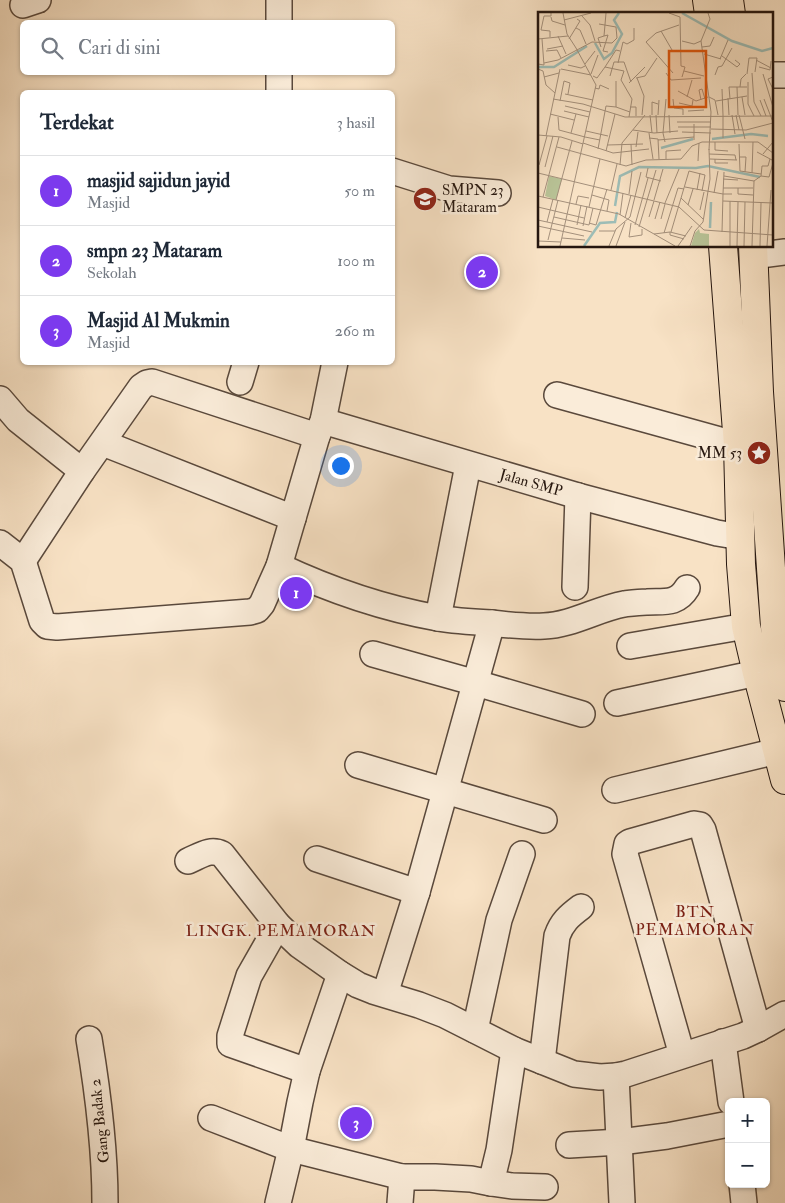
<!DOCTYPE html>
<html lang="id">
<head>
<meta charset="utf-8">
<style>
  body { margin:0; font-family:"IM FELL Double Pica",serif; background:#f2f2f3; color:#1f2937 }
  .controls { position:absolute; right:15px; bottom:15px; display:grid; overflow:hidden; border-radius:8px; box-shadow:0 1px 4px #0004 }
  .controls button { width:45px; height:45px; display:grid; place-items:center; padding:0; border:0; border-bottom:1px solid #e0e1e3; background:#fff; color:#1f2937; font:25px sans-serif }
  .you { position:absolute; left:340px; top:465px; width:18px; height:18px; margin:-12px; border:4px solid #fff; border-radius:50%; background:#1a73e8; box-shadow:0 0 0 8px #1a73e833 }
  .badge { display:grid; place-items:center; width:32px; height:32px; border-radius:50%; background:#7c3aed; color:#fff; font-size:16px; font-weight:700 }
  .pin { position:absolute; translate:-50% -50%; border:2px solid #fff; box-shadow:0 1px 5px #0006 }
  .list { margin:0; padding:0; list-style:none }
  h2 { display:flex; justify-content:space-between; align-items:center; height:65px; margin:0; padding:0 20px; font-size:21px }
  h2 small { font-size:16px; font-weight:400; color:#747a83 }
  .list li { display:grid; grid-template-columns:32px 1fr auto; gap:15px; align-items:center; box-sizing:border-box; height:70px; padding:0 20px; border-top:1px solid #e0e1e3 }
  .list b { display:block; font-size:19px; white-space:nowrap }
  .list p { margin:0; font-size:16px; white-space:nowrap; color:#747a83 }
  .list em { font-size:16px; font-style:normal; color:#747a83 }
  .icon { flex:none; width:28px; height:28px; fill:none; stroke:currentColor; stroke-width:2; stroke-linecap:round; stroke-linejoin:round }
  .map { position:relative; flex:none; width:785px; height:1203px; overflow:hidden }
  .search { position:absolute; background:#fff; box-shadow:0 1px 4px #0004; left:20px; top:20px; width:375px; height:55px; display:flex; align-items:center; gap:12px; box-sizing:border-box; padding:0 18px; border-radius:8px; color:#747a83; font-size:19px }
  .panel { position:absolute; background:#fff; box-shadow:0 1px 4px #0004; left:20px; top:90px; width:375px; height:275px; border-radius:8px }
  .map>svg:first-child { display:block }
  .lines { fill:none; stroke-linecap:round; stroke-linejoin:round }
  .minor-casing { stroke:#5a493c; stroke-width:28 }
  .major-casing { stroke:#25160f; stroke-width:30 }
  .minor { stroke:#faecd9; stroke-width:25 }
  .major { stroke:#f8e2c5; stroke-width:28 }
  .labels { text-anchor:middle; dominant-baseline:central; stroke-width:5; stroke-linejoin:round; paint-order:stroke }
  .poi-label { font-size:15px; fill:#25160f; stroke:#faecd9; text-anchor:start }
  .street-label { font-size:15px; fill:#25160f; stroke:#faecd9 }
  .neighbourhood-label { font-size:16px; letter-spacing:1px; fill:#7a1f14; stroke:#faecd9 }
  .inset-river { fill:none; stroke:#9dbdb6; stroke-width:2.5 }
  .inset-road { fill:none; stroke:#a4907c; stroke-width:1 }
  .view { fill:#de560c; fill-opacity:0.15; stroke:#de560c; stroke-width:2.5 }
  .inset-edge { fill:none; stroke:#25160f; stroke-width:2.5 }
</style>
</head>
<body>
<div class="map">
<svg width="785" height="1203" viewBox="0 0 785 1203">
  <rect width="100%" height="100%" fill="#f8e2c5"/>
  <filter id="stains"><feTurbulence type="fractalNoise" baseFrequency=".004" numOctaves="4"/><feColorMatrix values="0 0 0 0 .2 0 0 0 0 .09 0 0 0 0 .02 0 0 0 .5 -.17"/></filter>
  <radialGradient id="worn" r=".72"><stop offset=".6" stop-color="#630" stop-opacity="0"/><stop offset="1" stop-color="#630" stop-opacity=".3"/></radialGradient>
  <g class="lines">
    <g class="minor-casing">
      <g id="minor">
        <polyline points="279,0 279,22"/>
        <polyline points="23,5 38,0"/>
        <polyline points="279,72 279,92"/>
        <polyline points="771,75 785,75"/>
        <polyline points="392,171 449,189 498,193"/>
        <polyline points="754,256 785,252"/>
        <polyline points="240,382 246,362"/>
        <polyline points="557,395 738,445"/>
        <polyline points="0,399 18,420 82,471"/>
        <polyline points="323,421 578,496 717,533 741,537"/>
        <polyline points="103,443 293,518"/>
        <polyline points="0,543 23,561 42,621 47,626 57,627 250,612 257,610 262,604 279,566 317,436 323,421 335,362"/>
        <polyline points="23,561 82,471 141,387 147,383 152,382 317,436"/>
        <path d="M279,566C330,590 382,608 438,618C455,621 473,622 491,623C508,625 526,627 544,626C572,625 597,609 624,604C632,603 639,602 647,602C663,601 677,605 687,588"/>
        <polyline points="575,587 578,496"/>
        <polyline points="438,618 468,465"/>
        <polyline points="630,646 746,626"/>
        <polyline points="373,654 476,683 582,714"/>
        <polyline points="617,703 757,673"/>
        <polyline points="358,765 544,820"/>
        <polyline points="615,790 777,751"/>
        <polyline points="317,859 417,892"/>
        <path d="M188,861C200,856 210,848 222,854L278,925L299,945L340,974L358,985L373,991L419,1005L445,1015L514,1050L574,1074L600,1077L616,1076L626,1074L743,1036L758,1029L785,1014"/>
        <polyline points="278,925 249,976 230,1036 230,1044 307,1071"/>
        <polyline points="385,994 417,892 492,623"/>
        <polyline points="475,1030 499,920 522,854"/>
        <path d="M89,1039C98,1093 105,1148 105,1203"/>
        <polyline points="723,1042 731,1102"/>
        <polyline points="682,1055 625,854 627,844 630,842 694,824 700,825 703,830 758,1029"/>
        <path d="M542,1061L557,936C562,922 569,916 581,907"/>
        <polyline points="616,1076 622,1203"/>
        <polyline points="211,1118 291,1149 402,1177 435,1177 471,1179 491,1183 499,1150 514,1050"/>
        <polyline points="569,1145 620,1142 667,1136 729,1124"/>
        <polyline points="491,1183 512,1186 545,1187"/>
        <polyline points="742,1184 744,1203"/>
        <polyline points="278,1203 291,1149 300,1102 307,1071 340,974"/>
        <polyline points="400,1203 402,1177"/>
      </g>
    </g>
    <g class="major-casing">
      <g id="major">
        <polyline points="707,0 709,14"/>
        <polyline points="729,0 731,14"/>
        <polyline points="723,246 738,445 741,564 746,626 757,673 785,780"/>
        <polyline points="753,246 759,392 775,627 777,654 785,687"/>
      </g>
    </g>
    <use href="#minor" class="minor"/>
    <use href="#major" class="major"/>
  </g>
  <defs>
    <g id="school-disc" transform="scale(1.25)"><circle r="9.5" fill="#8f2418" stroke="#faecd9"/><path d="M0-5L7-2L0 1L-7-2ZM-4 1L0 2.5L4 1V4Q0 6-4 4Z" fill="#fff"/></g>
    <g id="sight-disc" transform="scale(1.25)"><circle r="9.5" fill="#8f2418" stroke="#faecd9"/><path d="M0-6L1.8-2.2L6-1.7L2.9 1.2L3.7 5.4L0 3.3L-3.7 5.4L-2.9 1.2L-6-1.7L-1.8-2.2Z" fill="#fff"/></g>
  </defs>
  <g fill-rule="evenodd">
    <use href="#school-disc" x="425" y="199"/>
    <use href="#sight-disc" x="759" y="453"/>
  </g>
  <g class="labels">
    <g class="poi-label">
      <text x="442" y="190">SMPN 23<tspan x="442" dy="17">Mataram</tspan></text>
      <text x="742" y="453" text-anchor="end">MM 53</text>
    </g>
    <g class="street-label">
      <text transform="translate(531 483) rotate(16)">Jalan SMP</text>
      <text transform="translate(100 1121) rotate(-96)">Gang Badak 2</text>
    </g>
    <g class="neighbourhood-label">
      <text x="695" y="912">BTN<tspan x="695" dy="18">PEMAMORAN</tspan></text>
      <text x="281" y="931">LINGK. PEMAMORAN</text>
    </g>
  </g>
  <g transform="translate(538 12)">
    <rect width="235" height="235" fill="#f8e2c5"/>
    <path d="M11,164L24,167L18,188L7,184ZM161,217L162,221L171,222V234H153L157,221Z" fill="#b9c498"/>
    <path class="inset-river" d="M144,1L194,29L224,39L235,36M57,31L66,47L74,41L84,22L76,8L81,1M0,55H16L49,34M174,127L213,122L230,124M123,136L155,127M77,194L82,164L101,155L158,156L170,154L222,165M172,216L173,190M46,234L62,211L77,210L79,200"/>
    <path class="inset-road" d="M25,1L29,22L38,36M131,1L142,5L143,54L147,55L144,65M170,1L172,7L163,29L173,100L171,138M44,4L52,13L57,29M13,5L14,9L27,13M26,8L53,1M38,16L42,18L48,32M3,18L6,4H13V1M3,18L12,19V25M123,19L134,38M20,24L28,42M66,24L70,23L65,39L70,40M0,27L30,24M31,27L42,9L39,7M144,29L156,32L163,29M63,35L60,26L66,24L68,1M164,35L172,34L176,25M9,37L25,34M8,39L19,38L23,46M166,42L183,47M184,44L199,55L202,52L197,48M182,47L190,28M218,48L233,56M6,51L20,48L54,30L74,31L79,26L78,15L61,12M80,51L85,30L89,32L96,28V16M0,52L6,53L4,27M47,52L57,39M30,53L43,56L47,54M67,55L78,38L82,39M221,55L232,58L233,49M0,57L5,59L8,73L17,81L8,124M23,57L53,63M146,59L166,64M128,61L133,68L163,66M135,61L108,30L118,21L141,13M214,61L216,90L223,104M53,62L60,43M209,62L211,46H219L217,60M225,62L235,95M177,63L180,55L184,54L194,36M55,64L59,66L67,55L86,59L83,68L94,87L91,105M72,64L76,50H86L93,70M6,65L21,61M235,65L230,67L235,77M98,66L107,64L119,46M99,66L106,84L104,103M78,69V95L92,100M210,70V92L216,104M91,71L107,55M199,75L200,103M202,75L203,67L208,62M57,76L61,77L62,73L71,77M184,77L185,103M140,79L158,89L170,85M17,81L22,57M27,82L55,88M149,85L154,68M171,85L177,88L180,103M204,85L207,103M190,86L191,103M15,87L45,92L87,105L235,104M135,87L136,96L145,97V103M192,87L191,75H209M226,87L235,110M163,88L161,78L164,77L167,87M222,88L228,104M22,89L26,69L32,71L30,82M178,89L209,84M141,91L154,94L155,88M27,94L52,100M92,95H98V104M26,99L51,105M150,99L166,98M12,102L36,108M112,103L114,121M114,103V90L120,92M118,103L119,121M120,103L121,88M131,103L132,121M185,103V126M194,103L197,122M198,103L201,118M201,103L207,127M20,105L21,118L47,125M139,110H173M156,112V128M140,115H173M173,117L208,118L235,111M95,118L116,121L140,119M48,119L70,124M144,120L173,121M33,121L38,102M111,121L115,147M0,123L23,125L45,132M47,125L62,128M111,126L120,127L121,147M120,128L156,125M127,130L125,121L128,87M177,130V138L190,139M45,131L75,141L111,137M93,132L94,153M201,132L202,159L223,162M69,133L105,132M19,135L88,154L108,148L143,147L154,134L164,130H220L235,141M98,135L100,120M60,137L68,94L78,95M68,139L77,102M219,140L234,148M171,142L197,143L198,148M225,142L235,130M202,145H208L207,160M128,147V139L143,138M172,147L199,148M177,147V151H190M232,147L230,154H224L223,164L231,165L235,151M160,149L161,131M1,153L9,124M82,153L84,131L107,103M7,155L15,124M110,156L108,165L123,169M186,160L185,182H194M0,161L141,195L166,218L235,223M214,161L215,130M186,164L216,169M185,167L200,168M147,175L185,182L184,220M185,176H215M200,176V182L215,183M73,178L79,152M159,178L162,161M176,181L180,159M91,182L94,159M54,183L71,188L69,199M0,184L81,202L137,234M5,185L21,125M143,186L165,207M18,188L34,129M116,188L125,157M185,189L235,191M127,191L141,157M38,192L40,184L51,186M150,193L155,177M0,195L46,206M51,195L62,147M162,198L166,180M82,203L85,181M16,205L51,213L55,196M111,205L116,189M87,206L93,183M117,207L122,190M123,207L127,192M0,208L54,220M9,210L15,187M51,211L58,213L69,177M93,211L91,225L104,223V217M39,213L43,193M97,213L110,166M0,214L46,224M45,214L49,194M101,215L118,158M61,219H77M132,220V223L146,227M133,220L151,159L167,163L164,179M126,221L140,176L146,177M116,222L132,220L148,224M24,226L47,228M10,228L20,188M0,229L23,230M22,234L58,73L38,36M71,234L78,217L92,205L103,160M78,234L87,210M140,234L154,214M152,234L157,219L165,210L172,167L171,137M192,234V189M199,234L200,190M206,234L207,190M214,234L216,169L223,164M222,234L223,191M229,234L233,178"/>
    <path class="view" d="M131,39H168V95H131Z"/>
    <rect width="235" height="235" class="inset-edge"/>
  </g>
  <rect width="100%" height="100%" filter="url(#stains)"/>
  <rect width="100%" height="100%" fill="url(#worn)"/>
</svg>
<div class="controls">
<button>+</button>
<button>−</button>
</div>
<div class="you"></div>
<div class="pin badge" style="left:296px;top:593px">1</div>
<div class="pin badge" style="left:482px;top:272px">2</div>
<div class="pin badge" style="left:356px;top:1123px">3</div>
<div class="search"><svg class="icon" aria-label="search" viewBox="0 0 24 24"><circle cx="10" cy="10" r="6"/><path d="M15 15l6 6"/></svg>Cari di sini</div>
<section class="panel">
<h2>Terdekat<small>3 hasil</small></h2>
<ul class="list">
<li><span class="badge">1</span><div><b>masjid sajidun jayid</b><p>Masjid</p></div><em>50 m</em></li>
<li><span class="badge">2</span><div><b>smpn 23 Mataram</b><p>Sekolah</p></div><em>100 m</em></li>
<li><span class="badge">3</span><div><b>Masjid Al Mukmin</b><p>Masjid</p></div><em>260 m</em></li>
</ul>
</section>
</div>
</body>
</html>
